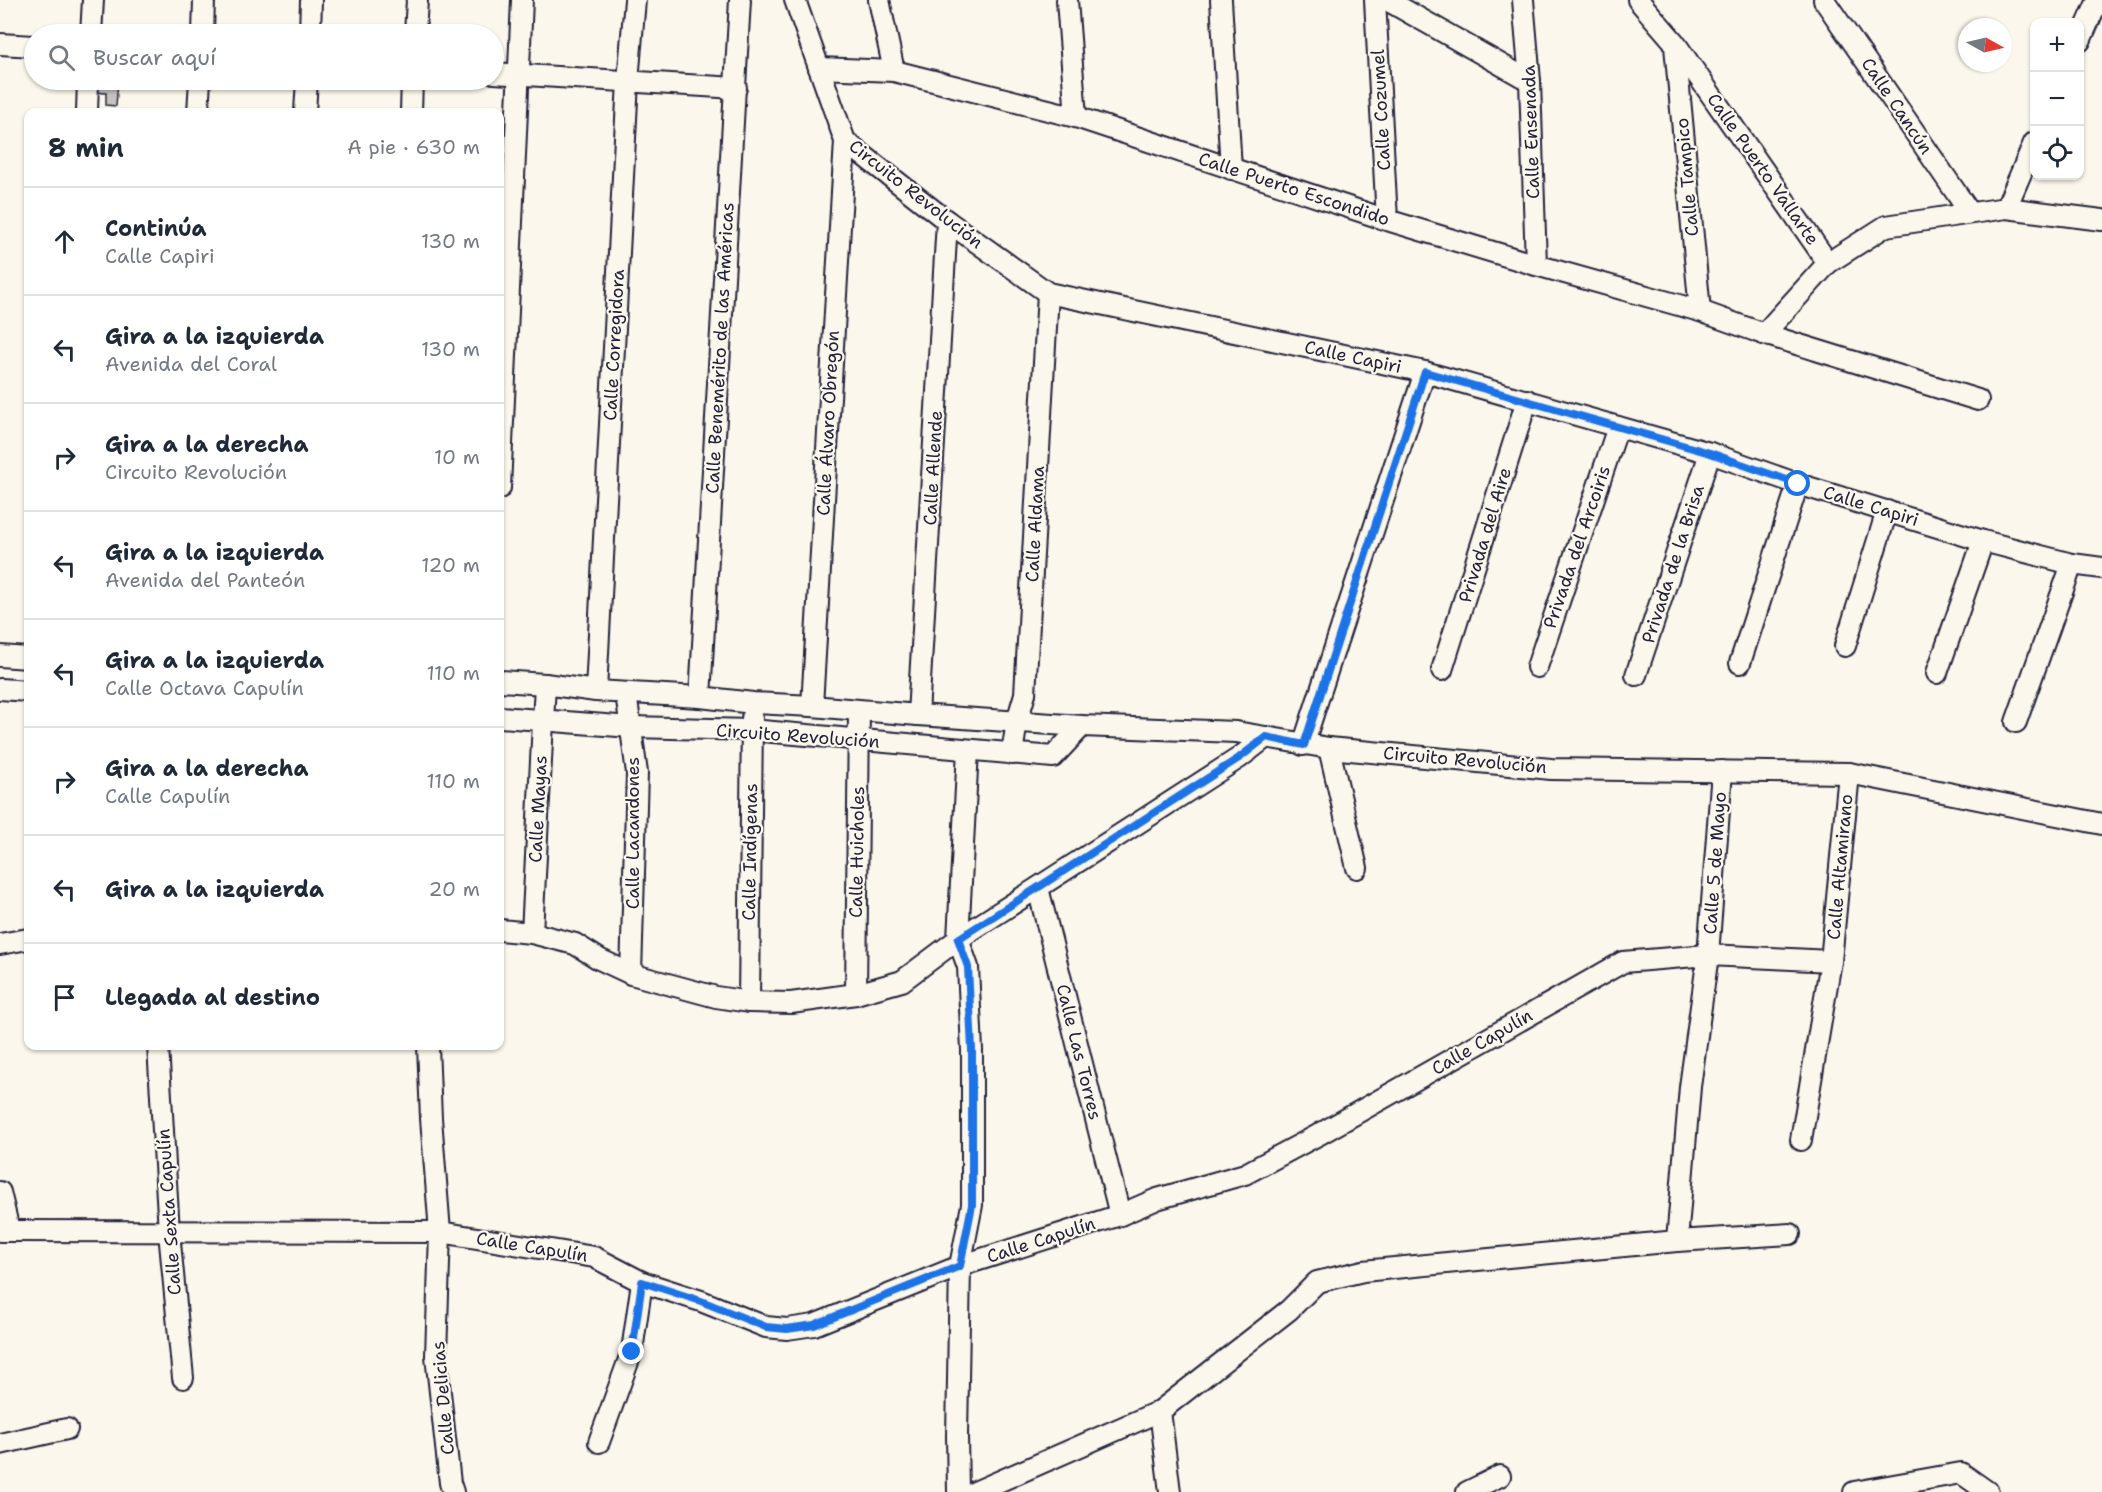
<!DOCTYPE html>
<html lang="es">
<head>
<meta charset="utf-8">
<style>
  body { margin:0; font-family:"Shantell Sans",sans-serif; background:#f2f2f3; color:#1f2937 }
  .controls { position:absolute; right:18px; top:18px; display:grid; overflow:hidden; border-radius:12px; box-shadow:0 2px 4px #0004 }
  .controls button { width:54px; height:54px; display:grid; place-items:center; padding:0; border:0; border-bottom:2px solid #e0e1e3; background:#fff; color:#1f2937; font:30px sans-serif }
  .compass { position:absolute; left:1958px; top:18px; width:54px; height:54px; border-radius:50%; background:#fff; box-shadow:0 2px 4px #0004; rotate:98deg }
  .stop { position:absolute; width:18px; height:18px; margin:-14px; border:4px solid #1a73e8; border-radius:50%; background:#fff }
  .stop.end { background:#1a73e8; border-color:#fff; box-shadow:0 2px 6px #0008 }
  .list { margin:0; padding:0; list-style:none }
  h2 { display:flex; justify-content:space-between; align-items:center; height:78px; margin:0; padding:0 24px; font-size:26px }
  h2 small { font-size:20px; font-weight:400; color:#747a83 }
  .list li { display:grid; grid-template-columns:39px 1fr auto; gap:18px; align-items:center; box-sizing:border-box; height:108px; padding:0 24px; border-top:2px solid #e0e1e3 }
  .list b { display:block; font-size:22px; white-space:nowrap }
  .list p { margin:0; font-size:20px; white-space:nowrap; color:#747a83 }
  .list em { font-size:20px; font-style:normal; color:#747a83 }
  .icon { flex:none; width:33px; height:33px; fill:none; stroke:currentColor; stroke-width:2; stroke-linecap:round; stroke-linejoin:round }
  .map { position:relative; flex:none; width:2102px; height:1492px; overflow:hidden }
  .search { position:absolute; background:#fff; box-shadow:0 2px 4px #0004; left:24px; top:24px; width:480px; height:66px; display:flex; align-items:center; gap:15px; box-sizing:border-box; padding:0 21px; border-radius:33px; color:#747a83; font-size:22px }
  .panel { position:absolute; background:#fff; box-shadow:0 2px 4px #0004; left:24px; top:108px; width:480px; height:942px; border-radius:12px }
  .map>svg:first-child { display:block }
  .building { fill:#c6c2c0; stroke:#22223b; stroke-width:1.5 }
  .lines { fill:none; stroke-linecap:round; stroke-linejoin:round }
  .minor-casing { stroke:#22223b; stroke-width:24 }
  .minor { stroke:#fbf7ec; stroke-width:20 }
  .route { stroke:#1a73e8; stroke-width:8 }
  .labels { text-anchor:middle; dominant-baseline:central; stroke-width:4.5; stroke-linejoin:round; paint-order:stroke }
  .street-label { font-size:18px; fill:#22223b; stroke:#fbf7ec }
</style>
</head>
<body>
<div class="map">
<svg width="2102" height="1492" viewBox="0 0 2102 1492">
  <rect width="100%" height="100%" fill="#fbf7ec"/>
  <filter id="ink" filterUnits="userSpaceOnUse"><feTurbulence type="fractalNoise" baseFrequency=".0167" numOctaves="2"/><feDisplacementMap in="SourceGraphic" scale="12" xChannelSelector="R" yChannelSelector="G"/><feConvolveMatrix kernelMatrix="1 2 1 2 8 2 1 2 1" color-interpolation-filters="sRGB"/></filter>
  <g filter="url(#ink)">
    <polygon class="building" points="94,80 118,80 116,106 106,105 106,93 93,92"/>
    <g class="lines">
      <g class="minor-casing">
        <g id="minor">
          <polyline points="795,0 845,141 947,221 1048,293 1425,372 1710,453 1798,484 1983,541 2072,564 2102,568"/>
          <polyline points="879,0 894,71"/>
          <polyline points="1067,0 1076,117"/>
          <polyline points="1221,0 1231,169"/>
          <polyline points="1375,0 1387,220"/>
          <polyline points="1387,0 1530,81"/>
          <polyline points="1523,0 1530,81 1536,265"/>
          <polyline points="1638,0 1675,43 1828,263"/>
          <polyline points="1824,0 1970,213"/>
          <polyline points="91,34 93,0"/>
          <polyline points="203,34 204,0"/>
          <polyline points="310,34 311,0"/>
          <polyline points="415,34 417,0"/>
          <polyline points="2080,41 2098,0"/>
          <polyline points="0,44 34,46"/>
          <polyline points="1675,46 1700,311"/>
          <polyline points="819,68 894,71 1076,117 1387,220 1536,265 1700,311 1764,334 1978,400"/>
          <polyline points="494,73 736,88"/>
          <polyline points="87,112 88,80"/>
          <polyline points="198,112 200,80"/>
          <polyline points="305,112 307,80"/>
          <polyline points="411,112 412,80"/>
          <polyline points="2006,208 2034,143"/>
          <polyline points="1764,334 1828,263 1886,226 2006,208 2102,220"/>
          <polyline points="500,488 522,0"/>
          <polyline points="1845,646 1887,511"/>
          <polyline points="0,656 28,658"/>
          <polyline points="1740,663 1798,484"/>
          <polyline points="1537,667 1618,427"/>
          <polyline points="1442,670 1527,400"/>
          <polyline points="1937,673 1983,541"/>
          <polyline points="1636,675 1710,453"/>
          <polyline points="500,681 545,684 596,691 700,697 753,703 812,706 918,715 1082,726 1236,732 1329,748 1551,769 1849,773 2102,824"/>
          <polyline points="0,689 28,691"/>
          <polyline points="596,691 628,81 635,0"/>
          <polyline points="626,693 637,773 631,974"/>
          <polyline points="700,697 740,0"/>
          <polyline points="812,706 845,141"/>
          <polyline points="918,715 947,221"/>
          <polyline points="500,717 631,727 751,730 1053,757 1082,726"/>
          <polyline points="2016,722 2072,564"/>
          <polyline points="1303,745 1425,372"/>
          <polyline points="1329,748 1357,868"/>
          <polyline points="1012,754 1017,721 1025,694 1048,293"/>
          <polyline points="1038,888 1120,1215"/>
          <polyline points="500,930 532,933 575,944 599,959 631,974 716,997 749,1002 791,1003 856,994 902,981 958,939 1239,758 1266,737"/>
          <polyline points="532,933 545,684"/>
          <polyline points="0,944 28,939"/>
          <polyline points="856,994 859,711"/>
          <polyline points="749,1002 752,718"/>
          <polyline points="158,1046 169,1232 183,1378"/>
          <polyline points="428,1046 431,1118 440,1232 436,1356 450,1483 453,1492"/>
          <polyline points="1801,1140 1831,961 1849,773"/>
          <polyline points="0,1192 9,1230"/>
          <polyline points="0,1231 440,1232 594,1257 642,1282 701,1301 766,1327 787,1329 814,1325 960,1266 1120,1215 1157,1199 1245,1174 1318,1135 1623,962 1708,955 1831,961"/>
          <polyline points="1677,1241 1690,1087 1708,955 1722,771"/>
          <polyline points="1160,1411 1170,1492"/>
          <polyline points="599,1442 632,1351 642,1282"/>
          <polyline points="0,1444 67,1429"/>
          <polyline points="958,1492 957,1436 960,1266 972,1205 972,1050 968,967 958,939 968,750"/>
          <polyline points="975,1492 1160,1411 1289,1310 1317,1282 1363,1271 1677,1241 1790,1234"/>
          <polyline points="1467,1492 1500,1476"/>
          <polyline points="1854,1492 1961,1473 1988,1492"/>
        </g>
      </g>
      <use href="#minor" class="minor"/>
    </g>
  </g>
  <g class="lines" filter="url(#ink)">
    <polyline class="route" points="632,1352 642,1282 701,1301 766,1327 787,1329 814,1325 960,1266 972,1205 972,1050 968,967 958,939 1239,758 1266,737 1304,745 1425,372 1710,453 1798,484"/>
  </g>
  <g class="labels">
    <g class="street-label">
      <text transform="translate(1897 106) rotate(56)">Calle Cancún</text>
      <text transform="translate(1381 110) rotate(-93)">Calle Cozumel</text>
      <text transform="translate(1531 132) rotate(-92)">Calle Ensenada</text>
      <text transform="translate(1763 169) rotate(55)">Calle Puerto Vallarte</text>
      <text transform="translate(1687 177) rotate(-95)">Calle Tampico</text>
      <text transform="translate(1294 189) rotate(18)">Calle Puerto Escondido</text>
      <text transform="translate(916 194) rotate(38)">Circuito Revolución</text>
      <text transform="translate(614 345) rotate(-87)">Calle Corregidora</text>
      <text transform="translate(720 348) rotate(-87)">Calle Benemérito de las Américas</text>
      <text transform="translate(1353 357) rotate(12)">Calle Capiri</text>
      <text transform="translate(828 423) rotate(-87)">Calle Álvaro Obregón</text>
      <text transform="translate(933 468) rotate(-87)">Calle Allende</text>
      <text transform="translate(1871 506) rotate(17)">Calle Capiri</text>
      <text transform="translate(1035 524) rotate(-87)">Calle Aldama</text>
      <text transform="translate(1485 535) rotate(-73)">Privada del Aire</text>
      <text transform="translate(1577 547) rotate(-71)">Privada del Arcoiris</text>
      <text transform="translate(1673 564) rotate(-72)">Privada de la Brisa</text>
      <text transform="translate(798 736) rotate(4)">Circuito Revolución</text>
      <text transform="translate(1465 760) rotate(5)">Circuito Revolución</text>
      <text transform="translate(538 809) rotate(-87)">Calle Mayas</text>
      <text transform="translate(633 833) rotate(-90)">Calle Lacandones</text>
      <text transform="translate(750 852) rotate(-89)">Calle Indígenas</text>
      <text transform="translate(857 852) rotate(-89)">Calle Huicholes</text>
      <text transform="translate(1715 863) rotate(-86)">Calle 5 de Mayo</text>
      <text transform="translate(1840 867) rotate(-85)">Calle Altamirano</text>
      <text transform="translate(1482 1042) rotate(-30)">Calle Capulín</text>
      <text transform="translate(1079 1052) rotate(76)">Calle Las Torres</text>
      <text transform="translate(169 1212) rotate(-94)">Calle Sexta Capulín</text>
      <text transform="translate(1041 1240) rotate(-18)">Calle Capulín</text>
      <text transform="translate(532 1247) rotate(9)">Calle Capulín</text>
      <text transform="translate(443 1398) rotate(-95)">Calle Delicias</text>
    </g>
  </g>
</svg>
<div class="controls">
<button>+</button>
<button>−</button>
<button><svg class="icon" aria-label="locate" viewBox="0 0 24 24"><circle cx="12" cy="12" r="6"/><path d="M12 2v4M12 18v4M2 12h4M18 12h4"/></svg></button>
</div>
<svg class="compass" viewBox="-18 -18 36 36"><path d="M0-13l5 13h-10z" fill="#e53935"/><path d="M0 13l5-13h-10z" fill="#747a83"/></svg>
<div class="stop" style="left:1798px;top:484px"></div>
<div class="stop end" style="left:632px;top:1352px"></div>
<div class="search"><svg class="icon" aria-label="search" viewBox="0 0 24 24"><circle cx="10" cy="10" r="6"/><path d="M15 15l6 6"/></svg>Buscar aquí</div>
<section class="panel">
<h2>8 min<small>A pie · 630 m</small></h2>
<ul class="list">
<li><svg class="icon" aria-label="ahead" viewBox="0 0 24 24"><path d="M12 20V5M6 11l6-6 6 6"/></svg><div><b>Continúa</b><p>Calle Capiri</p></div><em>130 m</em></li>
<li><svg class="icon" aria-label="left" viewBox="0 0 24 24"><path d="M17 20v-9H6M10 6l-5 5 5 5"/></svg><div><b>Gira a la izquierda</b><p>Avenida del Coral</p></div><em>130 m</em></li>
<li><svg class="icon" aria-label="right" viewBox="0 0 24 24"><path d="M7 20v-9h11M14 6l5 5-5 5"/></svg><div><b>Gira a la derecha</b><p>Circuito Revolución</p></div><em>10 m</em></li>
<li><svg class="icon" aria-label="left" viewBox="0 0 24 24"><path d="M17 20v-9H6M10 6l-5 5 5 5"/></svg><div><b>Gira a la izquierda</b><p>Avenida del Panteón</p></div><em>120 m</em></li>
<li><svg class="icon" aria-label="left" viewBox="0 0 24 24"><path d="M17 20v-9H6M10 6l-5 5 5 5"/></svg><div><b>Gira a la izquierda</b><p>Calle Octava Capulín</p></div><em>110 m</em></li>
<li><svg class="icon" aria-label="right" viewBox="0 0 24 24"><path d="M7 20v-9h11M14 6l5 5-5 5"/></svg><div><b>Gira a la derecha</b><p>Calle Capulín</p></div><em>110 m</em></li>
<li><svg class="icon" aria-label="left" viewBox="0 0 24 24"><path d="M17 20v-9H6M10 6l-5 5 5 5"/></svg><div><b>Gira a la izquierda</b></div><em>20 m</em></li>
<li><svg class="icon" aria-label="arrive" viewBox="0 0 24 24"><path d="M6 21V4h12l-3 4 3 4H6"/></svg><div><b>Llegada al destino</b></div></li>
</ul>
</section>
</div>
</body>
</html>
